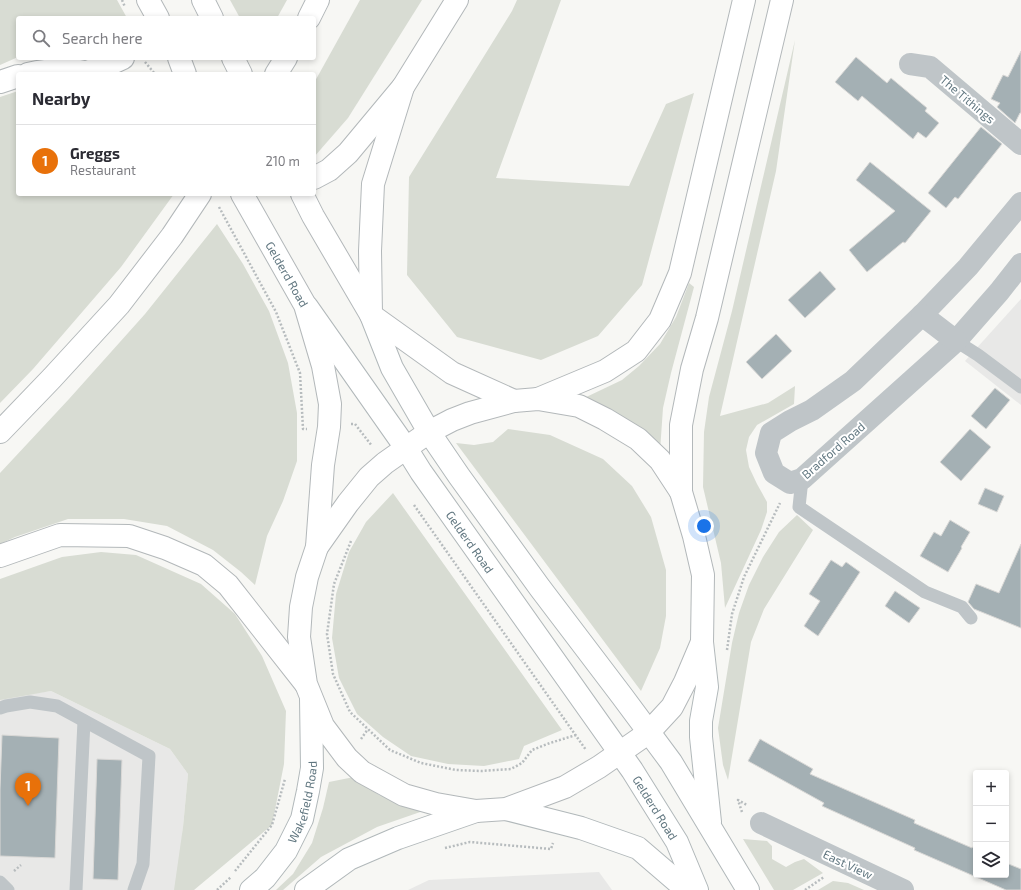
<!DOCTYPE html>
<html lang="en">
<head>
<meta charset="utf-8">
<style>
  body { margin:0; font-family:"Exo 2",sans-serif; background:#f7f7f7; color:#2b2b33 }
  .controls { position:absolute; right:12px; bottom:12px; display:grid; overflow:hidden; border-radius:4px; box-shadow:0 2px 6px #0003 }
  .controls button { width:36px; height:36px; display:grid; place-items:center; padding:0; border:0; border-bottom:1px solid #e1e1e2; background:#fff; color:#2b2b33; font:20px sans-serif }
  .you { position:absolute; left:704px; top:526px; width:14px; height:14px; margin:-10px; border:3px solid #fff; border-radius:50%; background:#1a73e8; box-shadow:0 0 0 6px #1a73e833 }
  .badge { display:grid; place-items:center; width:26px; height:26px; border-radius:50%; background:#1a73e8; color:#fff; font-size:13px; font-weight:700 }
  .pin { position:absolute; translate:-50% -33px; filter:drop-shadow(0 1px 2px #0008) }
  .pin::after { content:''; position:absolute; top:21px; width:14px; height:12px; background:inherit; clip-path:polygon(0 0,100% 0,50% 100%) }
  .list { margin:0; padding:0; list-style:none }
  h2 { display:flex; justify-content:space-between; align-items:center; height:52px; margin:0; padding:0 16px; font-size:17px }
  h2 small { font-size:13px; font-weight:400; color:#7c7c81 }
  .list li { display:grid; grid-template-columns:26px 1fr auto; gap:12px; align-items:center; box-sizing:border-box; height:72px; padding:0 16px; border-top:1px solid #e1e1e2 }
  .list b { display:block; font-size:15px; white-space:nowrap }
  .list p { margin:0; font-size:13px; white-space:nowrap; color:#7c7c81 }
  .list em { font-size:13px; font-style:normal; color:#7c7c81 }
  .icon { flex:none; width:22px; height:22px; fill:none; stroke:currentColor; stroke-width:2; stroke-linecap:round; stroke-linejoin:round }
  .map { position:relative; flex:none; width:1021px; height:890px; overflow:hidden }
  .search { position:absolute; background:#fff; box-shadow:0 2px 6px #0003; left:16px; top:16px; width:300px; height:44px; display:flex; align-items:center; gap:10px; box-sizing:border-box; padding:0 14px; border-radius:4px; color:#7c7c81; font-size:15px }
  .panel { position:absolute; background:#fff; box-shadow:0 2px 6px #0003; left:16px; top:72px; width:300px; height:124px; border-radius:4px }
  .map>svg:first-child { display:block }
  .built { fill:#e8e8e7 }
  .green { fill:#d8dcd3 }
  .building { fill:#a4b0b4; stroke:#d9d8d6 }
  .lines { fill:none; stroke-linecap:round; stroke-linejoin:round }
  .primary-casing { stroke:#b1b8ba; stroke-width:24 }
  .highway-casing { stroke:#b3b8ba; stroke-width:24 }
  .path { stroke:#b7bcbe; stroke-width:2.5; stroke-dasharray:2 2; stroke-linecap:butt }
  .lane { stroke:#bfc5c8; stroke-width:13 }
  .street { stroke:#bfc5c8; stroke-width:22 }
  .primary { stroke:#fff; stroke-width:22 }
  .highway { stroke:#fff; stroke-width:22 }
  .labels { text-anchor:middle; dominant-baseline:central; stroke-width:4; stroke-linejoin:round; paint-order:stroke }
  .street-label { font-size:12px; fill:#617780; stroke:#fff }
</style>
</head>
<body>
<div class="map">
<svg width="1021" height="890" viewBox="0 0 1021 890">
  <rect width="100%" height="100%" fill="#f7f7f4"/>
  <g class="built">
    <polygon points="1021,299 1021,405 965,361"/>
    <polygon points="51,691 170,749 188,774 179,869 175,890 0,890 0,698"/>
    <polygon points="599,872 612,890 408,890 429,880"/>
  </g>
  <g class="green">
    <polygon points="0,0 117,0 127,18 18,18 18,57 0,65"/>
    <polygon points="230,0 287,0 277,18 240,18"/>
    <polygon points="360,0 422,0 348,118 314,157 314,83"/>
    <polygon points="517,0 561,0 496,178 629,186 666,104 694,93 642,285 598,336 541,360 457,337 407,275 409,177 512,11"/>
    <polygon points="795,40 776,171 720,416 768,403 795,386 794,404 757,425 749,437 746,450 749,467 757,484 767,502 767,512 761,530 725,608 721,563 703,487 704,432 709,397 732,311"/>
    <polygon points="18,91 18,194 174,194 121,267 33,369 0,403 0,97"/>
    <polygon points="217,224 243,264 269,311 288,363 297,413 297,461 283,501 267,536 255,585 241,572 213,550 167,526 124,519 68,519 15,537 0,544 0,473 69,399 145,314"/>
    <polygon points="689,283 694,287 671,373 663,408 660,451 580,400 622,380 639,366 660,344 676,317"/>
    <polygon points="508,429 550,435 603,459 632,486 651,517 666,570 666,616 660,648 641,691 456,443 474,445 493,442"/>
    <polygon points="393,493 562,730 524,746 519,759 484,766 448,764 411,756 383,737 357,714 339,678 332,638 336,594 349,552 366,522"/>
    <polygon points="797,515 813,530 764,609 751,642 728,780 723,765 718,728 732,643 739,613 749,585 763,557 779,532"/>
    <polygon points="101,552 136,555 201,584 235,614 262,656 286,711 284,764 272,825 194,890 174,890 183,827 188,774 170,749 51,691 0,700 0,579 62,557"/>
    <polygon points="354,777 379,795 426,810 377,827 321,857 283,890 276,890 293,874 312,843 323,808 329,782"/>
    <polygon points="743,839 767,841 772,846 772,859 786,867 795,862 804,859 823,873 793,890 774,890"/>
    <polygon points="833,881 848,883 864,890 818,890"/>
  </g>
  <g class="building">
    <polygon points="1021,51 1021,113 1020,113 1015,123 997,107 1000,103 991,99 1003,75 1008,77"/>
    <polygon points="856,57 887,83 891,78 927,108 925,111 939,123 926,138 918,132 913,139 862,96 858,101 835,82"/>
    <polygon points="981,127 1002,144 958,199 955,197 946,208 928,193"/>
    <polygon points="870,162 931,211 905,243 903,242 867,272 849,250 895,211 856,180"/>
    <polygon points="820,271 836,289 805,318 788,300"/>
    <polygon points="776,334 792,351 762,379 746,362"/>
    <polygon points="995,388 1010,400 986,429 971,416"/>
    <polygon points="970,429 991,447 961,481 940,462"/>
    <polygon points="985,488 1004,496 997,512 978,504"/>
    <polygon points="950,520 970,532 961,547 962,548 948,572 920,556 934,532 941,536"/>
    <polygon points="1021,544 1021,628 974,609 968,602 976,584 999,593"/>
    <polygon points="831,560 842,567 846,562 860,572 818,636 804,626 820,601 809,594"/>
    <polygon points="895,591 920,608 909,623 885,606"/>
    <polygon points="2,735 59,738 55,858 0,856 0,789"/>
    <polygon points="760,739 813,769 810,774 915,820 914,823 972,848 972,847 976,849 976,875 1006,875 1006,863 1021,869 1021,890 1006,890 914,850 915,848 822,806 824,803 748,761"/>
    <polygon points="97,759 122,760 118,880 93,879"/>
  </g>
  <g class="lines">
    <g class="primary-casing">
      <g id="primary">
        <path id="s1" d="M307,307L406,448L421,472L632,770L677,842L697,890"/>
        <polyline points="371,315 392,368 429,432 459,476 540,588 622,696 671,762 748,890"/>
        <polyline points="702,642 707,687 701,721 701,737 710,822"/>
        <polyline points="506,809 581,828 638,848 687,890"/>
        <path id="s2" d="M251,890L265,878L286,851L302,819L308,791L312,768L311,698"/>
        <polyline points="306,890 349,859 398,838 476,811"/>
      </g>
    </g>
    <g class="highway-casing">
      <g id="highway">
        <polyline points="148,0 158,18"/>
        <polyline points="203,0 212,18"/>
        <polyline points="309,18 318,0"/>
        <polyline points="179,58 185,74"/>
        <polyline points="233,58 241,74"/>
        <polyline points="87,72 110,64 123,58"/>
        <path d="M28,74C49,69 73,68 94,74"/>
        <polyline points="276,74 286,58"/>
        <polyline points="0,82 18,76"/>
        <polyline points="314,178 329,170 348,153 403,87 457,0"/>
        <path id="s3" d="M242,194L305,305L323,366L330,404L329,427L323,465L317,547L307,577L301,607L299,637L306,684L323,726L347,758L362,772L404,795L436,804L476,811L506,809L565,787L599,767L648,733L672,707L685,682L702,642L703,575L694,536L681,492V425L692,369L707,318L782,0"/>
        <polyline points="302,194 313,216 371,315 452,373 514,401"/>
        <polyline points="371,313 370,251 373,184 403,87"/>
        <polyline points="538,399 605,371 636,351 660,320 680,273 744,0"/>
        <polyline points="0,432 52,378 119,305 172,236 200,194"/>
        <polyline points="317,547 348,503 369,477 385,463 429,432 452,420 470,413 514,401 538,399 579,406 605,419 638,439 660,460 681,492"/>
        <polyline points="0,556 60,535 129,536 165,548 204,565 228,585 305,683"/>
      </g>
    </g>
    <g class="path">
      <polyline points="122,0 125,7"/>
      <polyline points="145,62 155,74"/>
      <polyline points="219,207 276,312 300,373 303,429 307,429"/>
      <polyline points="351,424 355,424 372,446"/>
      <polyline points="414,505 586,750"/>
      <polyline points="351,541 334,584 327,634 333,674 350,712 390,750 421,763 456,770 481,771 511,769 522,763 532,750 550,743 576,735"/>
      <polyline points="727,650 732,614 744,577 780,503"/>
      <polyline points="361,739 368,729"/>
      <polyline points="742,812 738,800 747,805"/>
      <polyline points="445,848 470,842 551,849 553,843"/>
      <polyline points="14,871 21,865"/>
      <polyline points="235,871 272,825 285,779"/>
      <polyline points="217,890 231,877"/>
      <polyline points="805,890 824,877"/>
    </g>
    <g class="lane">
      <polyline points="956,341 978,355 1021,387"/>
      <polyline points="802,479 799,507 925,592 962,607 971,618"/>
      <polyline points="0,708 6,706 30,702 57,706 149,756 143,864 134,890"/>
      <polyline points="0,882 8,890"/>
      <polyline points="76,890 84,721"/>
    </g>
    <g class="street">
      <polyline points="910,64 930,67 1021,144"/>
      <polyline points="1021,203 968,267 922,315 853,381 812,410 790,421 771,433 766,453 774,473 790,483 802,479 956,341 999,292 1021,264"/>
      <polyline points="922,315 956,341"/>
      <polyline points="761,823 903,890"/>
    </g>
    <use href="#primary" class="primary"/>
    <use href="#highway" class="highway"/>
  </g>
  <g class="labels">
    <g class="street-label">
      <text transform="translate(968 99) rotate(40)">The Tithings</text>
      <text stroke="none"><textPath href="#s3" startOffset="92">Gelderd Road</textPath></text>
      <text transform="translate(833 450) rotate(-41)">Bradford Road</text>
      <text stroke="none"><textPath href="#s1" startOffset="286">Gelderd Road</textPath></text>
      <text stroke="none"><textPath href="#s2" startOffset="105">Wakefield Road</textPath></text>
      <text stroke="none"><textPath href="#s1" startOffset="610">Gelderd Road</textPath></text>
      <text transform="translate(848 864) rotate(25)">East View</text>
    </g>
  </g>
</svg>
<div class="controls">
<button>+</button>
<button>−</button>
<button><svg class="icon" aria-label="layers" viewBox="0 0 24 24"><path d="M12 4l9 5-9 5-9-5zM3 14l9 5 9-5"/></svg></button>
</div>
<div class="you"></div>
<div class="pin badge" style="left:28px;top:806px;background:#e8710a">1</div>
<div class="search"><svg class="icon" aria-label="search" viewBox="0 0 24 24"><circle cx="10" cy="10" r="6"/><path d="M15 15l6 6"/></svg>Search here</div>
<section class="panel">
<h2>Nearby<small></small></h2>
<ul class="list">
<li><span class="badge" style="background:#e8710a">1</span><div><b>Greggs</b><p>Restaurant</p></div><em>210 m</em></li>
</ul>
</section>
</div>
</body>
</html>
